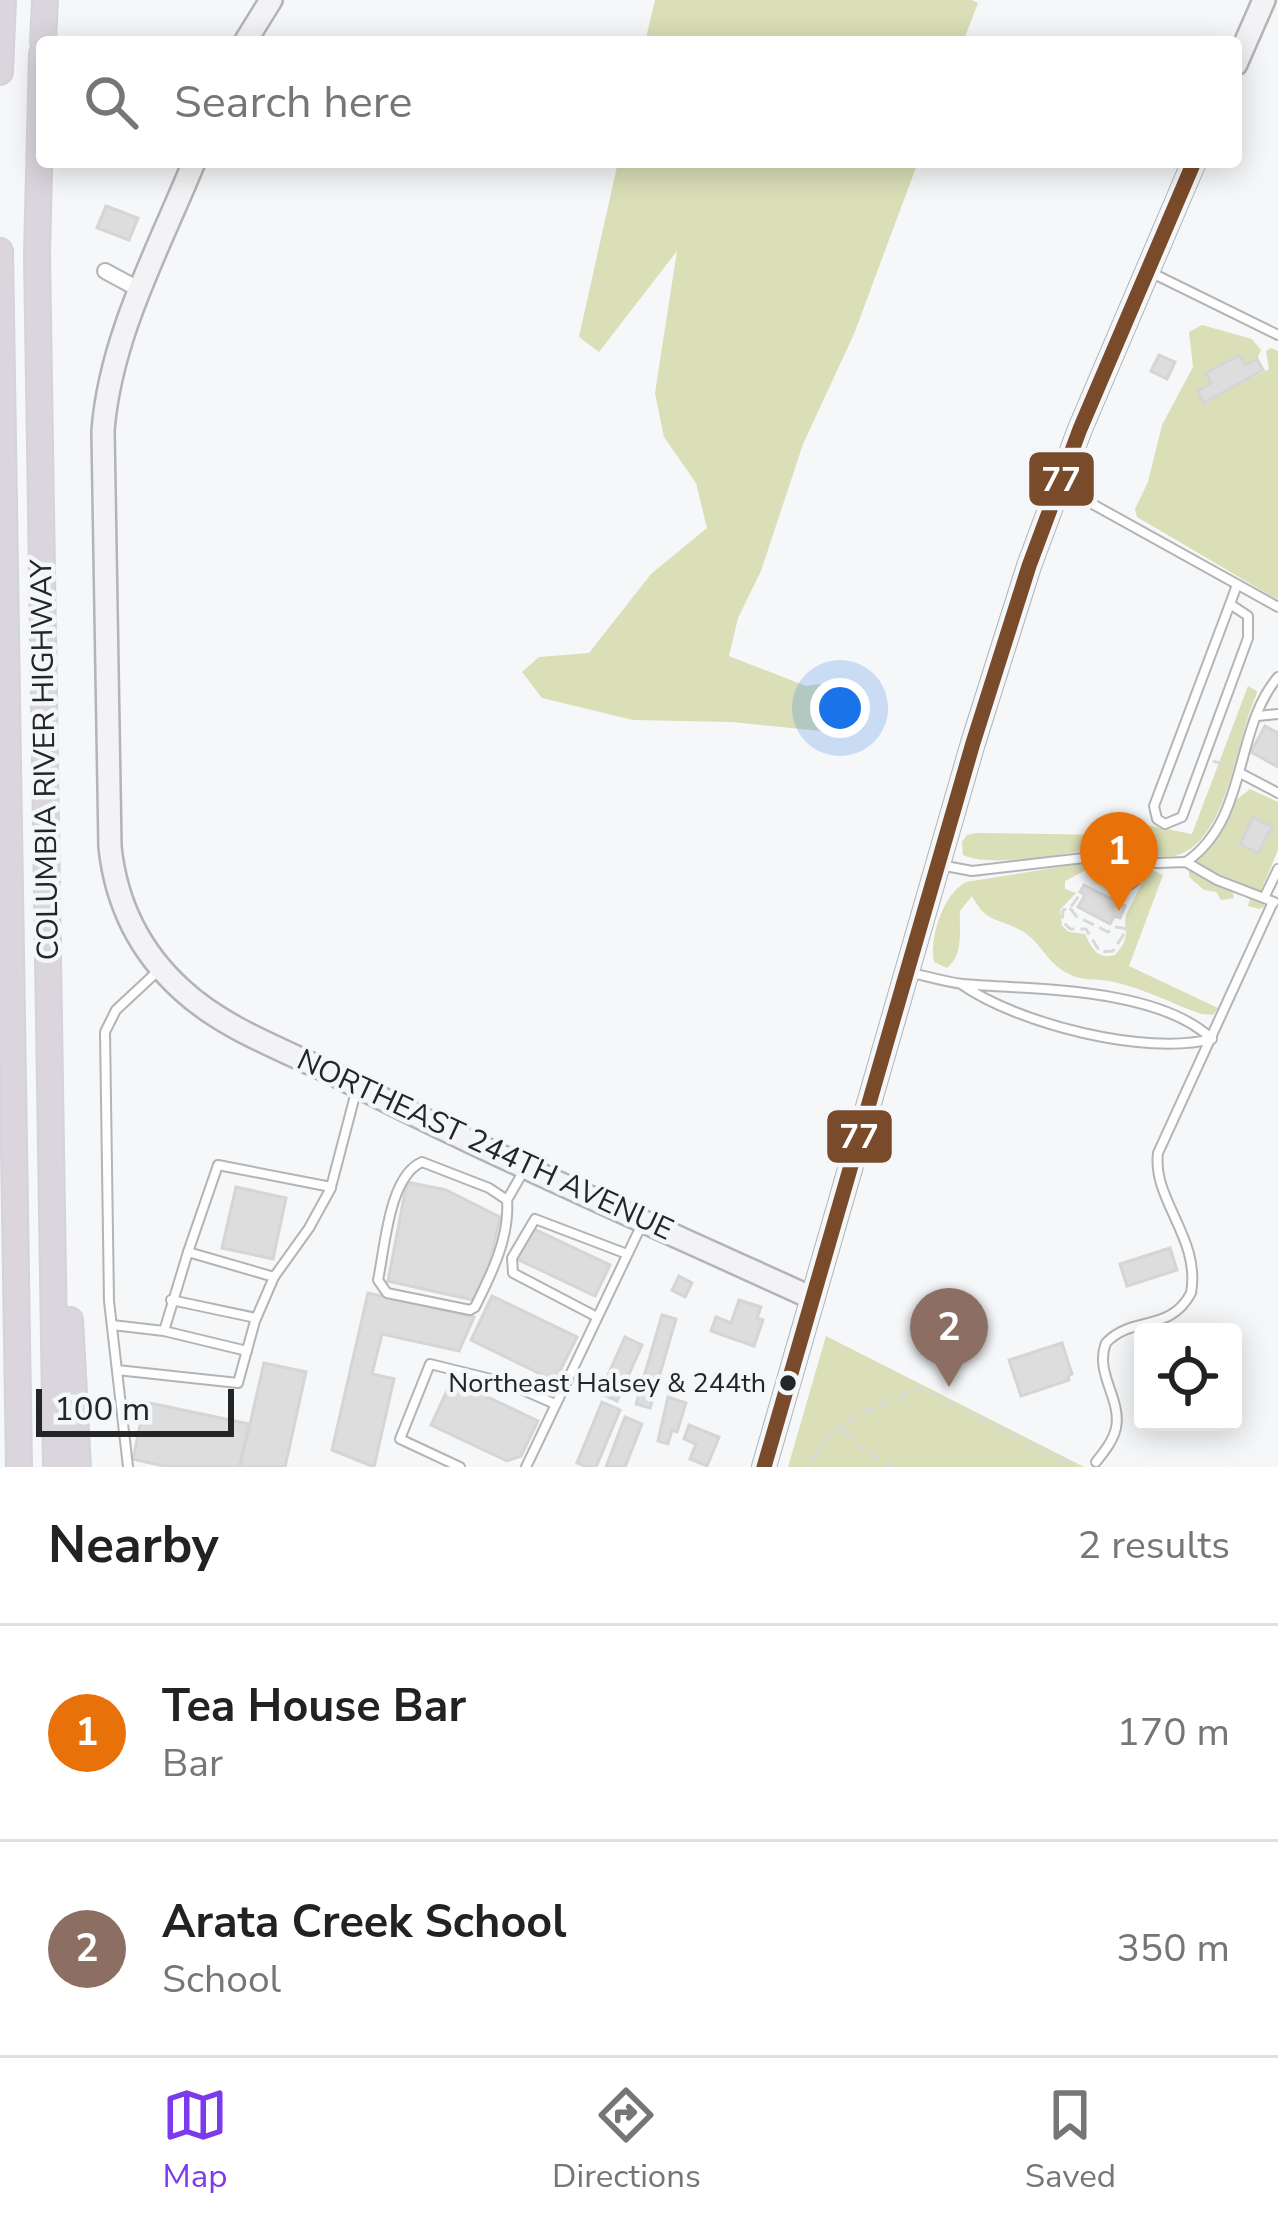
<!DOCTYPE html>
<html lang="en">
<head>
<meta charset="utf-8">
<style>
  body { margin:0; font-family:"Nunito Sans",sans-serif; background:#f6f6f6; color:#222 }
  .controls { position:absolute; right:36px; bottom:36px; display:grid; overflow:hidden; border-radius:12px; box-shadow:0 6px 30px #0003 }
  .controls button { width:108px; height:108px; display:grid; place-items:center; padding:0; border:0; border-bottom:3px solid #e0e0e0; background:#fff; color:#222; font:60px sans-serif }
  .scale { position:absolute; left:36px; bottom:30px; width:198px; box-sizing:border-box; padding-left:12px; border:6px solid #242526; border-top:0; font-size:33px; line-height:42px; white-space:nowrap; color:#242526; -webkit-text-stroke:9px #f4f7f9; paint-order:stroke }
  .you { position:absolute; left:840px; top:708px; width:42px; height:42px; margin:-30px; border:9px solid #fff; border-radius:50%; background:#1a73e8; box-shadow:0 0 0 18px #1a73e833 }
  .badge { display:grid; place-items:center; width:78px; height:78px; border-radius:50%; background:#7c3aed; color:#fff; font-size:39px; font-weight:700 }
  .pin { position:absolute; translate:-50% -99px; filter:drop-shadow(0 3px 6px #0008) }
  .pin::after { content:''; position:absolute; top:63px; width:42px; height:36px; background:inherit; clip-path:polygon(0 0,100% 0,50% 100%) }
  .list { margin:0; padding:0; list-style:none }
  h2 { display:flex; justify-content:space-between; align-items:center; height:156px; margin:0; padding:0 48px; font-size:51px }
  h2 small { font-size:39px; font-weight:400; color:#767676 }
  .list li { display:grid; grid-template-columns:78px 1fr auto; gap:36px; align-items:center; box-sizing:border-box; height:216px; padding:0 48px; border-top:3px solid #e0e0e0 }
  .list b { display:block; font-size:45px; white-space:nowrap }
  .list p { margin:0; font-size:39px; white-space:nowrap; color:#767676 }
  .list em { font-size:39px; font-style:normal; color:#767676 }
  .icon { flex:none; width:66px; height:66px; fill:none; stroke:currentColor; stroke-width:2; stroke-linecap:round; stroke-linejoin:round }
  .map { position:relative; flex:none; width:1278px; height:1467px; overflow:hidden }
  .search { position:absolute; background:#fff; box-shadow:0 6px 30px #0003; left:36px; right:36px; top:36px; height:132px; display:flex; align-items:center; gap:30px; box-sizing:border-box; padding:0 42px; border-radius:12px; color:#767676; font-size:45px }
  .sheet { height:588px; background:#fff }
  nav { display:flex; justify-content:space-around; align-items:center; box-sizing:border-box; height:168px; border-top:3px solid #e0e0e0; background:#fff; font-size:33px; color:#767676 }
  nav a { display:grid; justify-items:center; gap:6px }
  nav .on { color:#7c3aed }
  .map>svg:first-child { display:block }
  .green { fill:#dadfb7 }
  .building { fill:#ddddde; stroke:#d5d5d6; stroke-width:3 }
  .lines { fill:none; stroke-linecap:round; stroke-linejoin:round }
  .lane-casing { stroke:#b3b4b5; stroke-width:12 }
  .street-casing { stroke:#b3b4b5; stroke-width:18 }
  .secondary-casing { stroke:#b3b4b5; stroke-width:26 }
  .highway-casing { stroke:#d3d4d5; stroke-width:28 }
  .path { stroke:#d9d9d9; stroke-width:3; stroke-dasharray:12 6; stroke-linecap:butt }
  .lane { stroke:#fefefe; stroke-width:8 }
  .street { stroke:#fefefe; stroke-width:14 }
  .secondary { stroke:#f3f2f4; stroke-width:21 }
  .highway { stroke:#dbd5de; stroke-width:24 }
  .bus-1-casing { stroke:#f4f7f9; stroke-width:24 }
  .bus-1 { stroke:#7a4b2a; stroke-width:15 }
  .bus-dot { fill:#242526; stroke:#f4f7f9; stroke-width:4.5 }
  .labels { text-anchor:middle; dominant-baseline:central; stroke-width:9; stroke-linejoin:round; paint-order:stroke }
  .bus-label { font-size:27px; fill:#242526; stroke:#f4f7f9; text-anchor:end }
  .street-label { font-size:30px; fill:#242526; stroke:#f4f7f9 }
  .line-badge { stroke:#f4f7f9; stroke-width:4.5 }
  .badge-label { font-size:33px; text-anchor:middle; font-weight:bold; fill:#fff }
</style>
</head>
<body>
<div class="map">
<svg width="1278" height="1467" viewBox="0 0 1278 1467">
  <rect width="100%" height="100%" fill="#f5f7f8"/>
  <g class="green">
    <polygon points="655,0 972,0 978,3 963,42 645,42"/>
    <polygon points="618,162 918,162 854,334 803,444 761,571 738,618 729,656 806,686 820,684 835,707 830,732 732,722 633,720 542,698 522,672 539,657 589,653 651,574 707,528 696,483 664,437 655,393 677,251 599,352 579,337"/>
    <polygon points="1202,325 1252,339 1261,350 1257,359 1198,391 1204,402 1269,369 1266,351 1271,348 1278,351 1278,600 1137,517 1135,509 1148,482 1162,425 1193,367 1189,332"/>
    <path d="M1248,686L1257,691L1256,696C1236,738 1228,844 1174,856C1152,860 1111,847 1082,851C1052,856 988,867 963,855L962,842L967,835L977,833L1111,835L1131,822L1192,834Z"/>
    <polygon points="1250,789 1278,802 1278,850 1262,888 1264,907 1259,909 1248,906 1252,891 1241,883 1231,883 1234,898 1221,900 1216,892 1204,890 1189,877 1189,868 1211,847 1235,801"/>
    <path d="M1085,863L1088,869L1065,881V889L1076,893L1060,910L1062,926L1069,932L1085,934C1092,948 1097,960 1115,955C1132,935 1123,935 1126,915L1147,873L1152,870L1163,875L1129,966L1218,1008L1213,1015L1201,1014C1173,1004 1143,988 1114,982C1098,978 1084,982 1069,974C1047,964 1042,943 1022,931C997,917 987,924 972,896L960,911C959,931 964,954 947,968L934,962C929,938 943,894 966,882Z"/>
    <polygon points="826,1336 1084,1467 788,1467"/>
  </g>
  <g class="building">
    <polygon points="106,206 138,218 129,240 97,228"/>
    <polygon points="1159,355 1175,362 1167,379 1151,371"/>
    <polygon points="1239,355 1245,365 1257,359 1263,370 1204,403 1198,391 1211,383 1206,373"/>
    <polygon points="1265,726 1278,733 1278,767 1251,752"/>
    <polygon points="1253,817 1272,827 1258,853 1240,844"/>
    <polygon points="1084,885 1125,906 1120,918 1114,916 1110,924 1078,907 1085,895 1080,892"/>
    <polygon points="407,1182 446,1190 500,1217 489,1266 473,1300 388,1281"/>
    <polygon points="236,1187 286,1198 273,1259 222,1248"/>
    <polygon points="532,1228 610,1265 595,1296 517,1259"/>
    <polygon points="1170,1248 1177,1270 1127,1286 1120,1264"/>
    <polygon points="679,1276 692,1283 685,1297 672,1290"/>
    <polygon points="368,1293 474,1317 459,1351 382,1334 372,1374 394,1379 374,1467 332,1450"/>
    <polygon points="492,1296 577,1337 555,1381 471,1340"/>
    <polygon points="739,1300 761,1307 757,1318 763,1320 754,1346 711,1331 716,1317 731,1323"/>
    <polygon points="662,1315 676,1319 650,1408 636,1404"/>
    <polygon points="625,1337 642,1345 617,1401 600,1393"/>
    <polygon points="1062,1343 1072,1374 1068,1376 1069,1380 1021,1396 1009,1360"/>
    <polygon points="264,1363 306,1372 285,1467 240,1467"/>
    <polygon points="452,1380 538,1421 521,1456 507,1461 431,1425"/>
    <polygon points="668,1397 686,1403 677,1432 672,1430 668,1444 658,1441"/>
    <polygon points="145,1402 249,1424 239,1467 168,1467 133,1459"/>
    <polygon points="602,1402 620,1410 596,1467 587,1467 577,1463"/>
    <polygon points="625,1417 642,1424 625,1467 606,1467"/>
    <polygon points="689,1425 719,1437 707,1466 690,1459 696,1444 684,1439"/>
  </g>
  <g class="lines">
    <g class="lane-casing">
      <g id="lane">
        <polyline points="1150,272 1278,335"/>
        <polyline points="1060,486 1278,607"/>
        <polyline points="1230,604 1154,806 1157,819 1165,824 1182,817 1248,638 1248,616 1230,604 1237,585"/>
        <polyline points="1258,716 1278,714"/>
        <polyline points="1240,773 1278,793"/>
        <polyline points="1096,857 1095,871 1126,887 1136,880 1144,862"/>
        <path d="M1186,862C1249,819 1233,730 1278,677"/>
        <polyline points="940,865 972,871 1092,857 1158,863 1186,862 1217,880 1274,902"/>
        <polyline points="1264,898 1278,869"/>
        <path d="M908,972C926,976 945,982 963,984C1035,990 1157,987 1212,1039C1145,1056 1018,1024 961,984"/>
        <path d="M507,1200C510,1237 491,1275 475,1307L470,1310L387,1293L378,1280C385,1247 389,1176 422,1162L489,1188L507,1200L523,1172"/>
        <polyline points="188,1252 164,1331 247,1351"/>
        <polyline points="274,1277 309,1228 331,1188"/>
        <polyline points="171,1300 256,1318"/>
        <polyline points="597,1317 513,1273 512,1258 535,1219 627,1254"/>
        <polyline points="112,1325 164,1331"/>
        <polyline points="117,1370 238,1383 255,1321 274,1277 188,1252 218,1165 331,1187 357,1088"/>
        <path d="M1096,1462C1104,1452 1113,1441 1116,1428C1122,1399 1094,1373 1106,1343C1132,1315 1170,1333 1191,1293C1201,1238 1152,1200 1158,1153L1273,902"/>
        <polyline points="128,1467 109,1301 105,1032 116,1010 160,969"/>
        <polyline points="460,1467 400,1439 430,1364 507,1383 555,1404"/>
        <polyline points="526,1467 643,1222"/>
      </g>
    </g>
    <g class="street-casing">
      <polyline id="street" points="105,271 142,291"/>
    </g>
    <g class="secondary-casing">
      <g id="secondary">
        <polyline points="245,42 271,0"/>
        <polyline points="1236,64 1264,0"/>
        <path d="M194,162C159,248 110,337 103,431L110,847C116,903 140,952 182,990C225,1030 289,1052 341,1078C495,1157 655,1226 812,1298"/>
        <polyline points="764,1467 973,743 1029,566 1080,429 1194,162"/>
      </g>
    </g>
    <g class="highway-casing">
      <g id="highway">
        <polyline points="43,42 45,0"/>
        <polyline points="42,54 37,254 56,1467"/>
        <polyline points="0,72 3,0"/>
        <polyline points="0,251 19,1467"/>
        <polyline points="70,1320 78,1467"/>
      </g>
    </g>
    <g class="path">
      <polyline points="1213,761 1232,767"/>
      <polyline points="1070,908 1076,916 1108,932 1117,927 1127,929 1113,951 1100,952 1086,929 1070,929 1062,921 1063,910 1070,908 1081,893"/>
      <polyline points="843,1429 861,1448 894,1467"/>
      <path d="M812,1461C837,1415 877,1409 920,1388L1072,1467"/>
    </g>
    <use href="#lane" class="lane"/>
    <use href="#street" class="street"/>
    <use href="#secondary" class="secondary"/>
    <use href="#highway" class="highway"/>
    <g class="bus-1-casing">
      <polyline id="bus-1" points="764,1467 973,743 1029,566 1080,429 1194,162"/>
    </g>
    <use href="#bus-1" class="bus-1"/>
  </g>
  <circle class="bus-dot" cx="788" cy="1383" r="10"/>
  <g class="labels">
    <g class="bus-label">
      <text x="766" y="1383">Northeast Halsey &amp; 244th</text>
    </g>
    <g class="street-label">
      <text transform="translate(45 760) rotate(-91)">COLUMBIA RIVER HIGHWAY</text>
      <text transform="translate(485 1145) rotate(25)">NORTHEAST 244TH AVENUE</text>
    </g>
  </g>
  <g class="line-badge">
    <rect x="1027" y="450" width="69" height="58" rx="12" fill="#7a4b2a"/>
    <rect x="825" y="1108" width="69" height="57" rx="12" fill="#7a4b2a"/>
  </g>
  <g class="badge-label">
    <text x="1061" y="491">77</text>
    <text x="859" y="1148">77</text>
  </g>
</svg>
<div class="controls">
<button><svg class="icon" aria-label="locate" viewBox="0 0 24 24"><circle cx="12" cy="12" r="6"/><path d="M12 2v4M12 18v4M2 12h4M18 12h4"/></svg></button>
</div>
<div class="scale">100 m</div>
<div class="you"></div>
<div class="pin badge" style="left:1119px;top:911px;background:#e8710a">1</div>
<div class="pin badge" style="left:949px;top:1387px;background:#8d6e63">2</div>
<div class="search"><svg class="icon" aria-label="search" viewBox="0 0 24 24"><circle cx="10" cy="10" r="6"/><path d="M15 15l6 6"/></svg>Search here</div>
</div>
<section class="sheet">
<h2>Nearby<small>2 results</small></h2>
<ul class="list">
<li><span class="badge" style="background:#e8710a">1</span><div><b>Tea House Bar</b><p>Bar</p></div><em>170 m</em></li>
<li><span class="badge" style="background:#8d6e63">2</span><div><b>Arata Creek School</b><p>School</p></div><em>350 m</em></li>
</ul>
</section>
<nav>
<a class="on"><svg class="icon" aria-label="map" viewBox="0 0 24 24"><path d="M3 6l6-2 6 2 6-2v14l-6 2-6-2-6 2zM9 4v14M15 6v14"/></svg>Map</a>
<a><svg class="icon" aria-label="directions" viewBox="0 0 24 24"><path d="M12 3l9 9-9 9-9-9zM9 14v-3h6M13 9l2 2-2 2"/></svg>Directions</a>
<a><svg class="icon" aria-label="saved" viewBox="0 0 24 24"><path d="M7 4h10v16l-5-4-5 4z"/></svg>Saved</a>
</nav>
</body>
</html>
